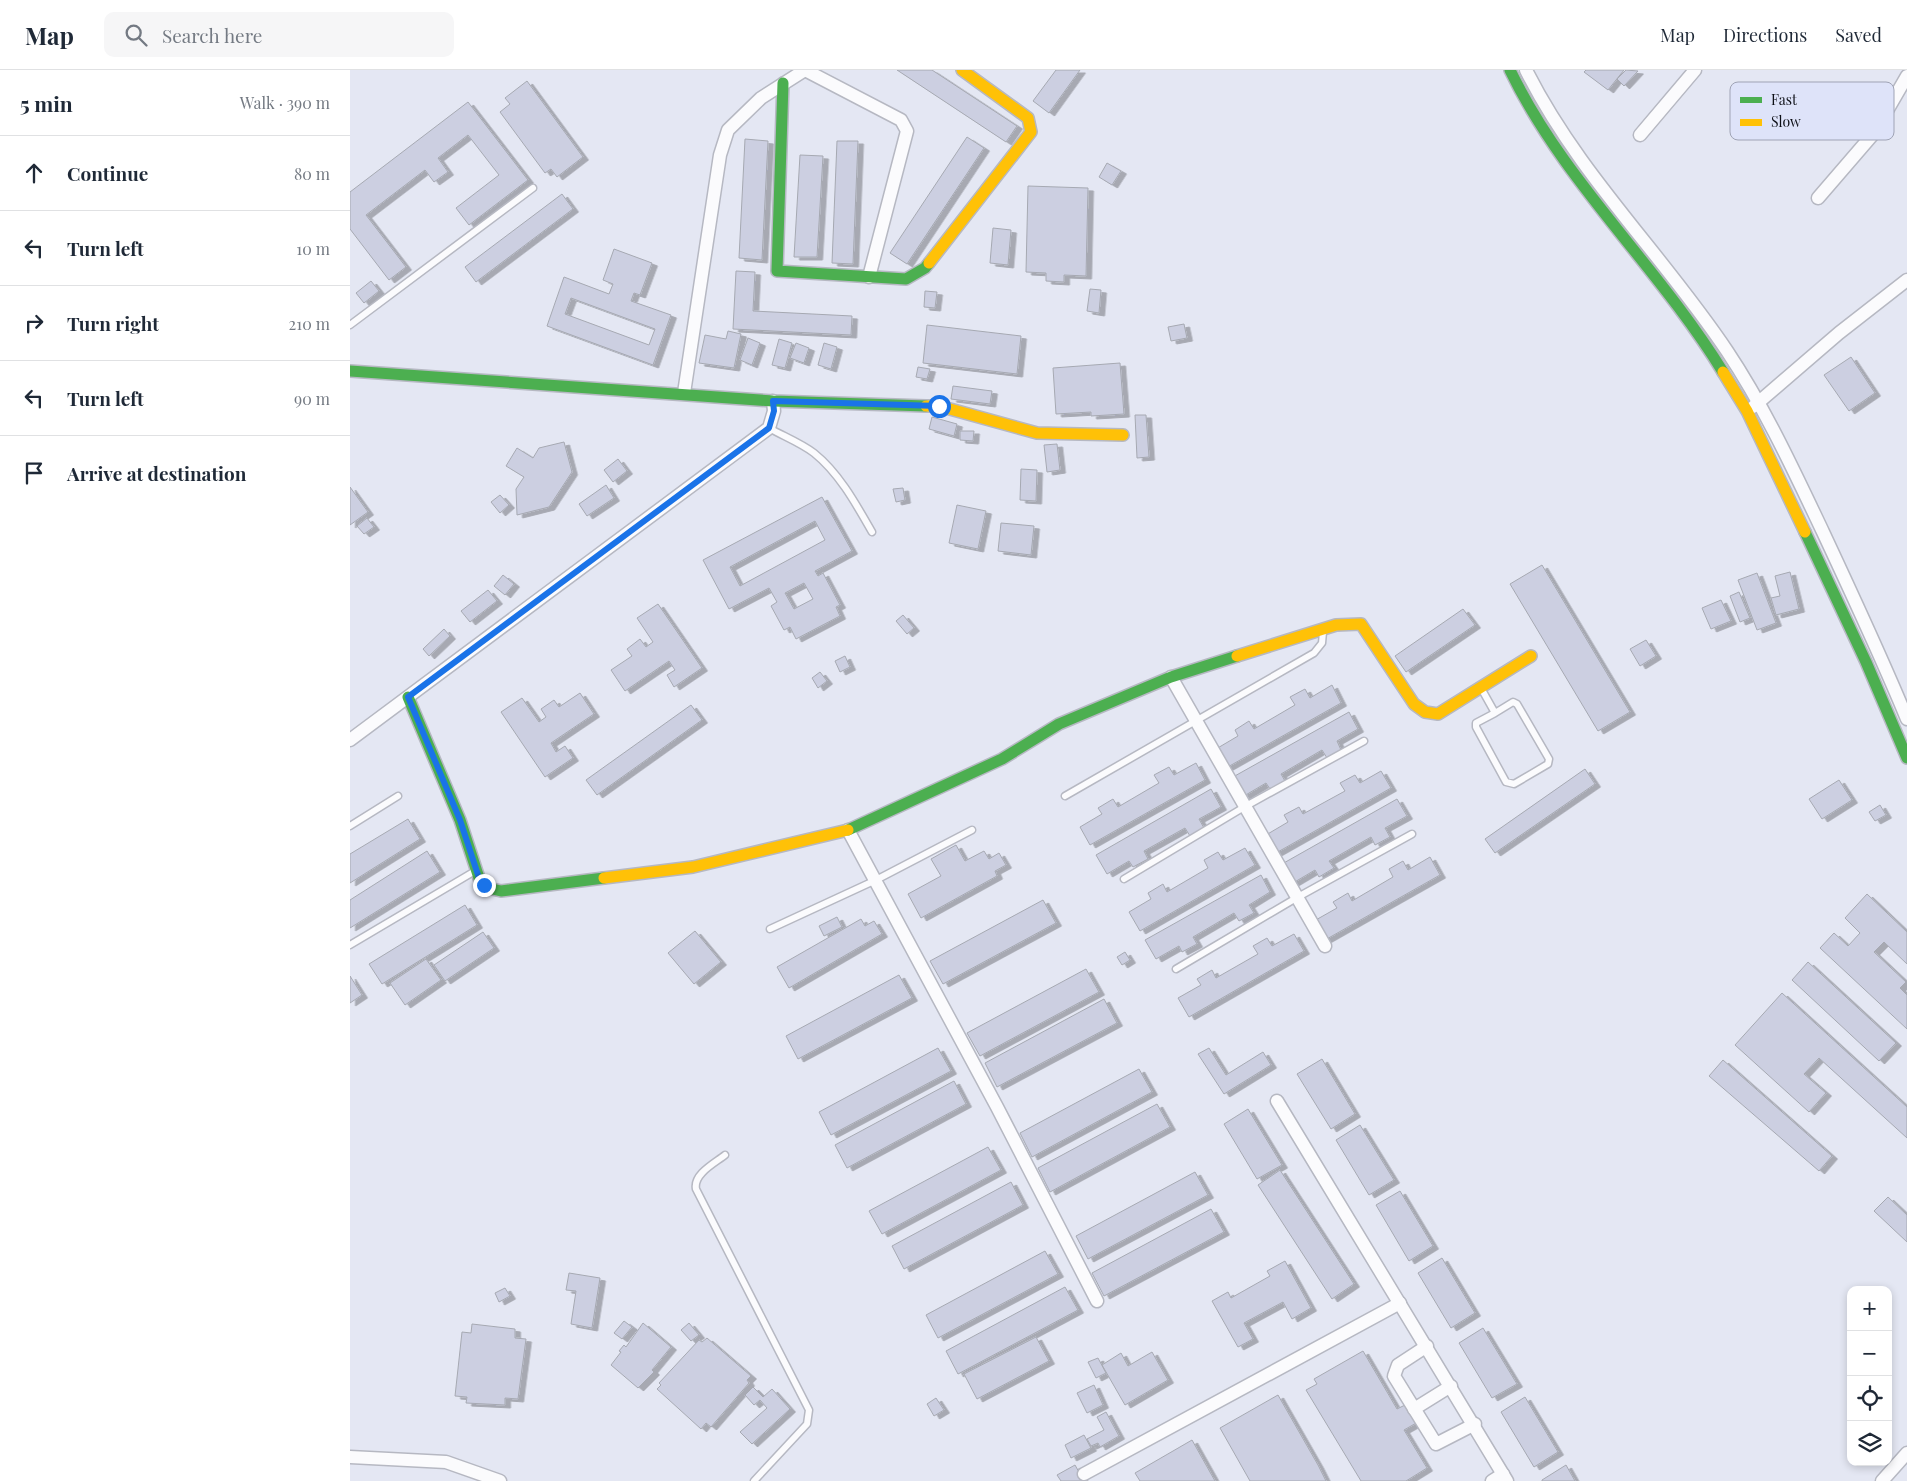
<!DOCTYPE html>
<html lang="en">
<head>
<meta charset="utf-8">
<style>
  body { margin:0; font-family:"Playfair Display",serif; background:#f6f6f7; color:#1f2937 }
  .controls { position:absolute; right:15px; bottom:15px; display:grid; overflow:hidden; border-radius:10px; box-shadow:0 2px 8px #0003 }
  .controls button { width:45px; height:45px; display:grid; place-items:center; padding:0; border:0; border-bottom:1px solid #e0e1e3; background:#fff; color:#1f2937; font:25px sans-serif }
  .stop { position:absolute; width:15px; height:15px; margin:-11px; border:4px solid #1a73e8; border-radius:50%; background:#fff }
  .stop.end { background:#1a73e8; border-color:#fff; box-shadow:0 1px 5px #0008 }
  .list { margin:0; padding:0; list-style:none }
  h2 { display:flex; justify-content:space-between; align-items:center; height:65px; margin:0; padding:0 20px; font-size:21px }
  h2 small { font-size:16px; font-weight:400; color:#747a83 }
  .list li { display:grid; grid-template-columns:32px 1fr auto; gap:15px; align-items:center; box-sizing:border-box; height:75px; padding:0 20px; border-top:1px solid #e0e1e3 }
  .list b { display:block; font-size:19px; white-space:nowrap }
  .list em { font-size:16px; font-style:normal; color:#747a83 }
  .icon { flex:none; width:28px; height:28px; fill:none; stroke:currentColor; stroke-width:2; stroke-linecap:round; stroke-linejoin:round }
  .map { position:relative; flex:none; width:1557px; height:1411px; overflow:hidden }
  header { display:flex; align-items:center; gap:30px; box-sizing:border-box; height:70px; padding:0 25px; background:#fff; border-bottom:1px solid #e0e1e3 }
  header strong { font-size:24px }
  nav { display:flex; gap:28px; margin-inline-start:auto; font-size:18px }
  .search { width:350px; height:45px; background:#f6f6f7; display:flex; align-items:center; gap:12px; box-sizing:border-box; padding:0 18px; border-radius:10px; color:#747a83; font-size:19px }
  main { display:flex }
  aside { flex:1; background:#fff }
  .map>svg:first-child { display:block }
  .building { fill:#cccfe1; stroke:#a6a9b2; fill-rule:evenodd; filter:url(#shadow) }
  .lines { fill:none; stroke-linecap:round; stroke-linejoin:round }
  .lane-casing { stroke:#b6b8c2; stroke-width:9 }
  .street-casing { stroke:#b6b8c2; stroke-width:15 }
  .fast-casing { stroke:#b6b8c2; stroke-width:14 }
  .slow-casing { stroke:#b6b8c2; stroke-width:14 }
  .lane { stroke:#fbfbfd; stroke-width:6 }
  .street { stroke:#fbfbfd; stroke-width:12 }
  .fast { stroke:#4caf50; stroke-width:11 }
  .slow { stroke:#ffc107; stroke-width:11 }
  .route { stroke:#1a73e8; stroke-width:6 }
  .key { fill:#dee3f9; stroke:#9fa3b5; stroke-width:1 }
  .key-label { font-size:14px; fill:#0d0f16 }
</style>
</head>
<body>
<header>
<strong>Map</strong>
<div class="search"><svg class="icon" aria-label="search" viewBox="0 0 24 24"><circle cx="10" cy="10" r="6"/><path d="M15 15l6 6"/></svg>Search here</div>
<nav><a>Map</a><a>Directions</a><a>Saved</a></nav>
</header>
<main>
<aside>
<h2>5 min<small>Walk · 390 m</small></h2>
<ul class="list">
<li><svg class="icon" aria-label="ahead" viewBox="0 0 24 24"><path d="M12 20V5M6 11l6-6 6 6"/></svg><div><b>Continue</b></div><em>80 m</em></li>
<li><svg class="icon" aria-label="left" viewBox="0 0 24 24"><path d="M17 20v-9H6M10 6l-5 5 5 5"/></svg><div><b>Turn left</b></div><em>10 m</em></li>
<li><svg class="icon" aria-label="right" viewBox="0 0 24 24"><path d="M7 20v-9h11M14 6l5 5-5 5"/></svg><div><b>Turn right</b></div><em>210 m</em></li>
<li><svg class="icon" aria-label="left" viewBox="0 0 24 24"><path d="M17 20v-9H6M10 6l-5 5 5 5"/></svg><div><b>Turn left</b></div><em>90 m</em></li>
<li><svg class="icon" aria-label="arrive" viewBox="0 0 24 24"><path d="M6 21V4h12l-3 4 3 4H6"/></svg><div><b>Arrive at destination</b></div></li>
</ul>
</aside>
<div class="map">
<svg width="1557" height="1411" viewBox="0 0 1557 1411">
  <defs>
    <filter id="shadow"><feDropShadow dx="5.5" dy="3" stdDeviation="0" flood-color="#0004"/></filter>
  </defs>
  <rect width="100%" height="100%" fill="#e4e7f3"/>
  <g class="building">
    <polygon points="547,0 582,0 667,56 656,72"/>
    <polygon points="706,0 730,0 699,43 683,31"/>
    <polygon points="1236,0 1274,0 1258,20 1234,2"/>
    <polygon points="1276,0 1288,1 1274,16 1267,9"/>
    <polygon points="177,11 233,87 207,107 201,99 195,103 150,42 160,34 155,28"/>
    <polygon points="118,32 178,110 119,155 106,138 149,105 118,65 88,88 98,102 84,112 75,100 16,145 56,197 39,210 0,159 0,122"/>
    <polygon points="617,67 634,78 557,194 540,183"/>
    <polygon points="395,69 418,71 412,190 389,188"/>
    <polygon points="487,71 508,71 503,194 482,193"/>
    <polygon points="450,85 473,86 467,187 444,187"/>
    <polygon points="757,93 771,101 762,115 749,107"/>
    <polygon points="678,116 738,118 736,206 714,205 714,212 696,211 696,203 676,202"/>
    <polygon points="212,124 223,139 126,212 115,197"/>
    <polygon points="643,158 661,160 658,195 640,193"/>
    <path d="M264,179L302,193L290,225L284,223L281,231L321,245L303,295L197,256L214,207L259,224L263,214L253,210ZM221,228L305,259L299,275L215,244Z"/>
    <polygon points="386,201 405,202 403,241 502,246 501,265 383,259"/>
    <polygon points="21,211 29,221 14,233 6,223"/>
    <polygon points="740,219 751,220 749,243 737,241"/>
    <polygon points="575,221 587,222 585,238 574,237"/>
    <polygon points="834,254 837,268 821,271 818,257"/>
    <polygon points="577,255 671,266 667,304 573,293"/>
    <polygon points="378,261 391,264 384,298 349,293 355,265 376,269"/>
    <polygon points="398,268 410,273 402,295 390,290"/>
    <polygon points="429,269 442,273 435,298 422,295"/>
    <polygon points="446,273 459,278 454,293 440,288"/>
    <polygon points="474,273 487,277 481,299 468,295"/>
    <polygon points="1501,287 1525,323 1499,341 1474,305"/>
    <polygon points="770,293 774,344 741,346 741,342 706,344 703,298"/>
    <polygon points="568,297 580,299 577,309 566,307"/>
    <polygon points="603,316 642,321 640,334 601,329"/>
    <polygon points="785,345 796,345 799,387 787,388"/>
    <polygon points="582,347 607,354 604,366 579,359"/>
    <polygon points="610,361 624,361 623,371 610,370"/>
    <polygon points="214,372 222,402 199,437 167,445 166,419 174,407 156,396 167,378 183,388 189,378"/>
    <polygon points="707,374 710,400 697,402 694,375"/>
    <polygon points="268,389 277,401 263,412 254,400"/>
    <polygon points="671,399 687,400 686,431 670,430"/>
    <polygon points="256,415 264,428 237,446 229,434"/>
    <polygon points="0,417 18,442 0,455"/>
    <polygon points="553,418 555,430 546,432 543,419"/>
    <polygon points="150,425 159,435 150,443 141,432"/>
    <path d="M472,427L502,481L465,501L468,506L473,503L490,535L486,537L490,546L446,569L440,557L434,560L421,536L427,532L419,518L379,539L353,490ZM465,451L475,470L390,516L380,497ZM454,513L463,529L444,539L435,523Z"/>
    <polygon points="607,435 636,441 628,479 599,473"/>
    <polygon points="17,448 24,457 14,464 7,456"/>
    <polygon points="651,453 684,456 681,485 648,481"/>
    <polygon points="1192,495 1280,642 1248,661 1160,514"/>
    <polygon points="1440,502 1449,539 1426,545 1421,528 1430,526 1425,506"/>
    <polygon points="1407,503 1426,553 1407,560 1388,510"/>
    <polygon points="153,505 164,514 155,525 144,516"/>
    <polygon points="138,520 147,531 120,552 111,541"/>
    <polygon points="1389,522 1400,548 1390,552 1380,526"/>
    <polygon points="1371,530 1381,551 1361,559 1352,538"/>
    <polygon points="308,534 352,598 324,617 317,605 325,600 319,591 275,621 261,600 282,586 277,579 290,569 296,577 303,572 287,548"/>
    <polygon points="1113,539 1125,555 1056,602 1045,586"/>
    <polygon points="553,545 564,558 557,564 546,551"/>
    <polygon points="94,559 100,566 79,586 73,579"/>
    <polygon points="1296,570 1306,586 1290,596 1280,579"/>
    <polygon points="495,586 500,597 490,602 485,591"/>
    <polygon points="470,602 477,611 468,618 462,608"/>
    <polygon points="982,615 991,633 876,698 866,679 888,666 885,660 899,651 904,659 945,635 940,627 955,619 960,628"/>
    <polygon points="230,623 244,644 201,673 206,682 215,676 223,688 195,707 151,642 172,628 189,652 196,647 191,639 204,630 209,637"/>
    <polygon points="341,635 352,650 247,725 236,710"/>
    <polygon points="999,642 1008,659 987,671 991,680 977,688 972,680 931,704 935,711 920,719 916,713 894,726 883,707"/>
    <polygon points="846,693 855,710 740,775 730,757 752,744 748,738 763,729 768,737 809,713 804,705 819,697 824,705"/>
    <polygon points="1235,699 1245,714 1145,783 1135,769"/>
    <polygon points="1031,701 1041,718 926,783 916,765 938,752 934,745 949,737 953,744 995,721 990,713 1005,705 1010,713"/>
    <polygon points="1489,710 1502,730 1472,749 1459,729"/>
    <polygon points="861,719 871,737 849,749 854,758 840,766 835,758 794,781 798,789 783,797 779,791 757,804 746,785"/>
    <polygon points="1047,729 1057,746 1035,758 1040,767 1025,775 1021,767 979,791 984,798 969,807 965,800 943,813 932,794"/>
    <polygon points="1530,735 1536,745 1525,751 1519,742"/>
    <polygon points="58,749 70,769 0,813 0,784"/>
    <polygon points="606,775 615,791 634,781 639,789 649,783 656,795 645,801 647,806 571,848 558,824 591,806 581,789"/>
    <polygon points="895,778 905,795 790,861 779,842 801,829 798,823 813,814 817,822 858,798 854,790 868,782 873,790"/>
    <polygon points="77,781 90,802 0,858 0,830"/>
    <polygon points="1080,787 1090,805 975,870 964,851 987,838 983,832 998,823 1002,831 1043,807 1039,799 1053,791 1058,800"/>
    <polygon points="911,805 920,822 899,835 904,843 889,851 884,843 843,867 847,874 832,882 829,876 806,889 795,870"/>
    <polygon points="1517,824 1557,862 1557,894 1534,872 1524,882 1556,912 1550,918 1557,925 1557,959 1470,878 1484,863 1498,876 1510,863 1495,848"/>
    <polygon points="693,830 706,853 593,914 580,891"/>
    <polygon points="115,835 127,855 32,914 19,894"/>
    <polygon points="487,847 492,857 474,866 469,856"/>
    <polygon points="511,849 515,856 524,851 532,864 439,918 427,897"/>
    <polygon points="345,861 371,892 344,914 318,883"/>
    <polygon points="133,862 144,878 95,911 84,895"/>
    <polygon points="944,864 954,881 839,947 828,928 851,915 847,909 862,900 866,908 908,884 903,876 917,868 922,876"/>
    <polygon points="775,882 780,890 772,895 767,887"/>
    <polygon points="76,889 91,910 55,935 40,913"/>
    <polygon points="1458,892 1546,973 1529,991 1442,910"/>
    <polygon points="736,899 749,922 630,986 617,963"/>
    <polygon points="549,905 562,928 448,989 436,966"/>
    <polygon points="0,906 12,925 0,933"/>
    <polygon points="1432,923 1557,1037 1557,1068 1469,988 1454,1004 1476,1023 1459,1042 1385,975"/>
    <polygon points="754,929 767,953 647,1017 635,993"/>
    <polygon points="588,978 601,1001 481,1065 469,1042"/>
    <polygon points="859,978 876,1005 913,982 921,995 874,1024 848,984"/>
    <polygon points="972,989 1005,1044 981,1059 947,1004"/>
    <polygon points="1373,990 1482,1086 1469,1101 1359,1006"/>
    <polygon points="789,999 802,1022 682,1087 670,1063"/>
    <polygon points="604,1011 616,1034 497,1098 485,1075"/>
    <polygon points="807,1034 820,1057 700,1122 688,1098"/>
    <polygon points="898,1039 932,1095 907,1109 874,1054"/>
    <polygon points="1010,1055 1044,1110 1019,1125 986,1070"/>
    <polygon points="638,1077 651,1100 532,1164 519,1141"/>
    <polygon points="930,1100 1004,1214 982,1229 908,1115"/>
    <polygon points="845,1102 858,1125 738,1189 726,1166"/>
    <polygon points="661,1112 673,1135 554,1199 542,1176"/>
    <polygon points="1050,1121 1083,1176 1059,1191 1026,1135"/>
    <polygon points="1538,1127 1557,1145 1557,1172 1524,1141"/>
    <polygon points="861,1139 874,1162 754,1226 742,1203"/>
    <polygon points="695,1181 708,1204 588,1268 576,1245"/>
    <polygon points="1092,1188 1125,1243 1101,1258 1068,1203"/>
    <polygon points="935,1191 961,1238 942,1249 933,1232 894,1253 903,1269 888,1277 862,1231 878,1222 881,1228 920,1206 917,1201"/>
    <polygon points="219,1203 250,1208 242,1258 221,1254 226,1221 216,1220"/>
    <polygon points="715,1217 728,1240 608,1304 596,1281"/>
    <polygon points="155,1218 160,1226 149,1232 145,1223"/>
    <polygon points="274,1251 282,1257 272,1269 264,1263"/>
    <polygon points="293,1253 321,1277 302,1300 304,1302 288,1318 261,1295 271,1282 269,1281 274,1275 276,1277"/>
    <polygon points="339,1253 349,1265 341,1271 331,1260"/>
    <polygon points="122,1254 165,1259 165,1268 176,1269 168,1329 155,1328 155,1335 116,1333 117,1327 105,1326 112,1262 121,1263"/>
    <polygon points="1133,1258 1167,1314 1142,1328 1109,1273"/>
    <polygon points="686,1267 699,1291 627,1329 614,1304"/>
    <polygon points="357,1268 401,1306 397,1310 399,1313 361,1357 356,1353 351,1359 307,1319 311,1315 309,1313 349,1270 352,1272"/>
    <polygon points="1013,1281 1047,1339 1057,1334 1068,1352 1054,1360 1077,1398 1056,1411 1011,1411 956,1320 967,1314 964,1309"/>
    <polygon points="802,1282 818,1310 775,1335 752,1295 771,1283 778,1296"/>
    <polygon points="748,1288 756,1303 746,1308 738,1292"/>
    <polygon points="744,1315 753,1335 737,1343 727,1323"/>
    <polygon points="403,1317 413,1327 422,1319 440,1339 402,1374 390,1362 417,1338 410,1330 404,1335 395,1325"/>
    <polygon points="928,1325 968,1395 976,1411 900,1411 870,1358"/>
    <polygon points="1175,1327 1208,1382 1184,1397 1151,1342"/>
    <polygon points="586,1328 594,1340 584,1346 577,1334"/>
    <polygon points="756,1342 769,1366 750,1377 748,1373 741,1376 737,1369 754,1360 747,1347"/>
    <polygon points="734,1365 741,1378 721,1388 715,1375"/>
    <polygon points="842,1370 865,1411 790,1411 785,1403"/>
    <polygon points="725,1395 734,1411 711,1411 707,1405"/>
    <polygon points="1216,1395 1225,1411 1192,1411 1192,1410"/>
  </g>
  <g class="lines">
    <g class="lane-casing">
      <g id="lane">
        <polyline points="0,255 183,118"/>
        <path d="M419,358C433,366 451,373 464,383C489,403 506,434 522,462"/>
        <polyline points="1131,618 1145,643 1126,653 1126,657 1156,712 1164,714 1198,694 1199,689 1167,634 1163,632 1145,643"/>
        <polyline points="715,726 964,583 972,573 973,562"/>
        <polyline points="0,756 48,726"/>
        <polyline points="774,809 896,736 1014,671"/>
        <polyline points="420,859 526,810 622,760"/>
        <polyline points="0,875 125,801"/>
        <polyline points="826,899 948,827 1062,764"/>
        <path d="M375,1085C365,1093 343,1104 346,1119L459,1340L457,1354L404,1411"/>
      </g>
    </g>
    <g class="street-casing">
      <g id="street">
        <polyline points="455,0 551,50 557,61 519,207"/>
        <path d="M1176,0C1228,104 1313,185 1377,281C1415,338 1444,401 1473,462C1502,524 1531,586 1557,649"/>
        <polyline points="1290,65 1345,0"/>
        <polyline points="1468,128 1524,63 1557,6"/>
        <polyline points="334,323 370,85 378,60 411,28 455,0"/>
        <polyline points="1403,337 1489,263 1557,210"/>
        <polyline points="821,607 975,876"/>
        <polyline points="0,670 419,358 424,341 423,331"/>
        <polyline points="498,760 647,1037 747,1231"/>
        <polyline points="927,1031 1157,1411"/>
        <polyline points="1077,1276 1048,1295 1044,1306 1086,1374 1125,1354"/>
        <polyline points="1064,1339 1101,1316"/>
        <polyline points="0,1387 96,1392 150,1411"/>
        <polyline points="734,1404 1050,1233"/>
        <polyline points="1142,1411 1153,1404"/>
        <polyline points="1532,1411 1557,1383"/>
      </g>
    </g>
    <g class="fast-casing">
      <g id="fast">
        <path d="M1160,0C1214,112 1308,196 1373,302"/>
        <polyline points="433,13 427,201 556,209 575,198 579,193"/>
        <polyline points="0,301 423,331 576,336"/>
        <polyline points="1455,462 1516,592 1557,688"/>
        <polyline points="58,627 110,750 130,811 138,818 151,821 254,808"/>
        <polyline points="498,760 652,689 709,654 821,607 887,586"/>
      </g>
    </g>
    <g class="slow-casing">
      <g id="slow">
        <polyline points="579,193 681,62 678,48 612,0"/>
        <polyline points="1373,302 1397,341 1455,462"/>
        <polyline points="576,336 589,336 687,363 773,365"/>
        <polyline points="887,586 986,555 1011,554 1064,634 1075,642 1088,644 1181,586"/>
        <polyline points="254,808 343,797 498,760"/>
      </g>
    </g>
    <use href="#lane" class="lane"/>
    <use href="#street" class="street"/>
    <use href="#fast" class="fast"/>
    <use href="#slow" class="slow"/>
  </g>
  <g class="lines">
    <polyline class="route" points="134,815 130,811 110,750 58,627 419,358 424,341 423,331 589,336"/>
  </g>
  <rect x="1380" y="12" width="164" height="58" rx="8" class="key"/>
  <rect x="1390" y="27" width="22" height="6" fill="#4caf50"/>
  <rect x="1390" y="49" width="22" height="7" fill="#ffc107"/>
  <g class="key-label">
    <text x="1421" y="35">Fast</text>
    <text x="1421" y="57">Slow</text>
  </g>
</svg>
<div class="controls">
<button>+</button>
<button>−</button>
<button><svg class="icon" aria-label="locate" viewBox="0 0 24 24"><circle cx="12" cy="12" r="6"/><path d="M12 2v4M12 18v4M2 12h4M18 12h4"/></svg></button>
<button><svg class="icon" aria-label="layers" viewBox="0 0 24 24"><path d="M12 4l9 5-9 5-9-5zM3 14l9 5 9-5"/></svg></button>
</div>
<div class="stop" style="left:589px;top:336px"></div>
<div class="stop end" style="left:134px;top:815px"></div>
</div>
</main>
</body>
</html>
